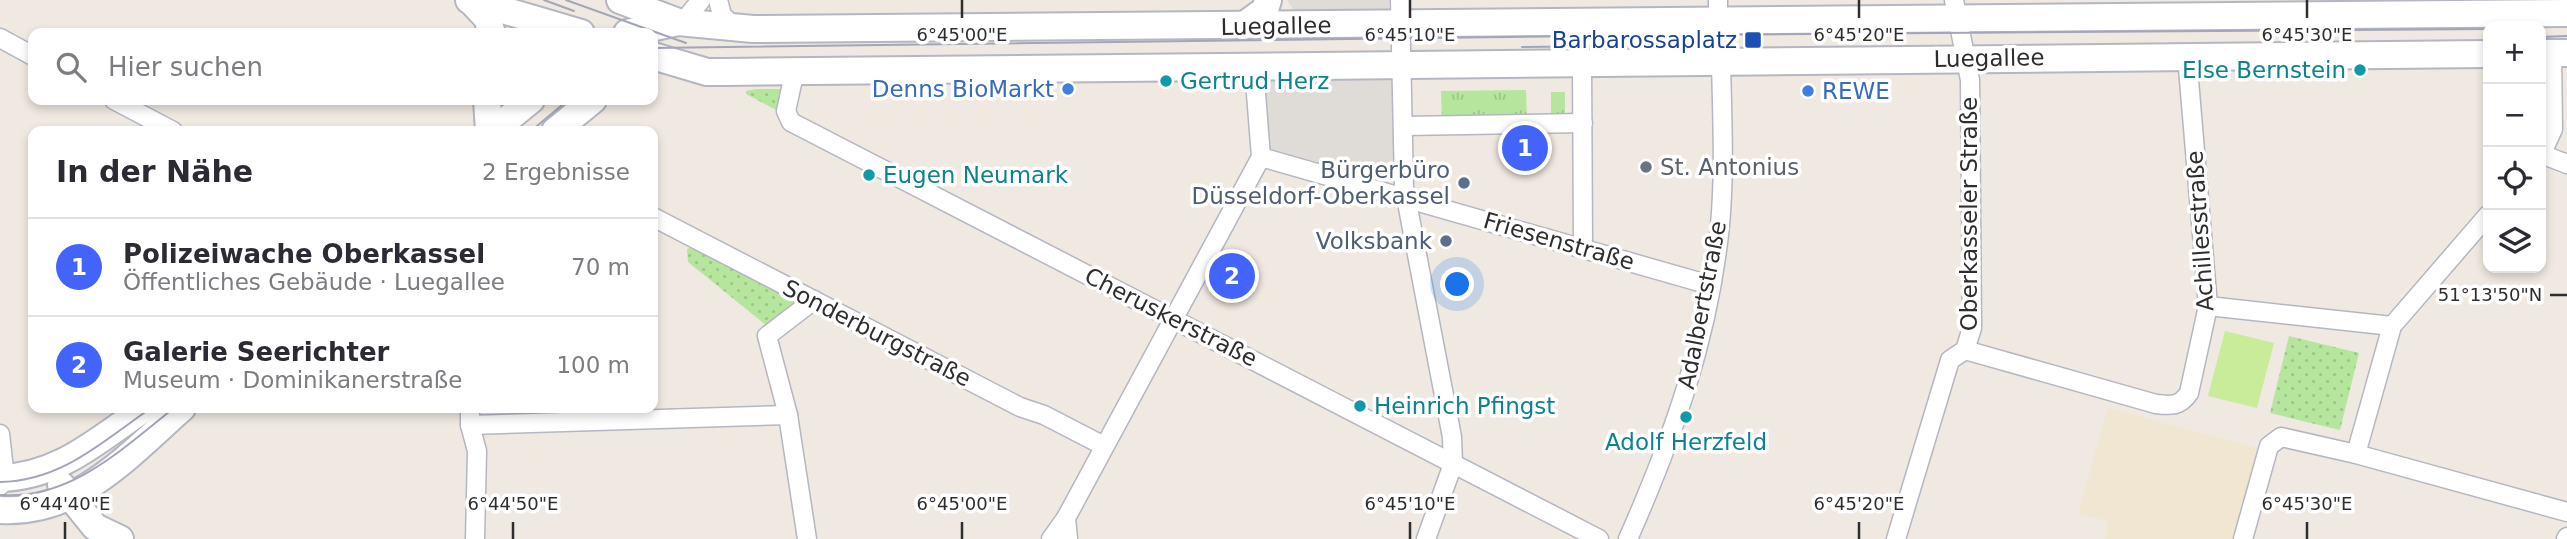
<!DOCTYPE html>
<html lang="de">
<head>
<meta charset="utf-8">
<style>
  body { margin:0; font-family:"DejaVu Sans",sans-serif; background:#f7f7f7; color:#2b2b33 }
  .controls { position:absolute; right:21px; top:21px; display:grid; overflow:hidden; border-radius:14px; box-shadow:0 4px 10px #0003 }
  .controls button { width:63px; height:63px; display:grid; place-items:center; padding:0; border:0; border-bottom:2px solid #e1e1e2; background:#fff; color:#2b2b33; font:35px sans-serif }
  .you { position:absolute; left:1458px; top:285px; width:24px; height:24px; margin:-18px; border:5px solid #fff; border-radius:50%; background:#1a73e8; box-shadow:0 0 0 10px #1a73e833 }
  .badge { display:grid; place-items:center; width:46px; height:46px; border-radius:50%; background:#4264fb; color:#fff; font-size:23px; font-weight:700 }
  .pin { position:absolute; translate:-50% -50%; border:4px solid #fff; box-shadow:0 2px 7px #0006 }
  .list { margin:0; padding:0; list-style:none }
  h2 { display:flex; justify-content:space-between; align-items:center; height:91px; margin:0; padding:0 28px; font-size:30px }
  h2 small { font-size:23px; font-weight:400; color:#7c7c81 }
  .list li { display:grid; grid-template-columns:46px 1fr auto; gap:21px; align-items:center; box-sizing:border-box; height:98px; padding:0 28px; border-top:2px solid #e1e1e2 }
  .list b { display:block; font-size:26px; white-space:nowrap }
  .list p { margin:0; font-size:23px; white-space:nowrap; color:#7c7c81 }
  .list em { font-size:23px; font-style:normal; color:#7c7c81 }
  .icon { flex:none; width:38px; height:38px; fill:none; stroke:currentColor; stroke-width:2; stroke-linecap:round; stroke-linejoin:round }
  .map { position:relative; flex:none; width:2567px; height:539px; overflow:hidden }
  .search { position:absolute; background:#fff; box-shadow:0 4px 10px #0003; left:28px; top:28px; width:630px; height:77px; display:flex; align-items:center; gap:18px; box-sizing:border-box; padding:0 24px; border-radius:14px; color:#7c7c81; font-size:26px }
  .panel { position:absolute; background:#fff; box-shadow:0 4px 10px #0003; left:28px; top:126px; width:630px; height:287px; border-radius:14px }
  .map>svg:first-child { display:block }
  .education { fill:#f0e6d1 }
  .grass { fill:url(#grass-tufts) }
  .park { fill:url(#park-dots) }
  .pitch { fill:#c9ec9a }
  .plaza { fill:#dfdcd8 }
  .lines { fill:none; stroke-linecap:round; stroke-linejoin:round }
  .street-casing { stroke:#b4b7c1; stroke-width:21 }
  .secondary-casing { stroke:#b4b7c1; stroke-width:30 }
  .street { stroke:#fff; stroke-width:18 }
  .secondary { stroke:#fff; stroke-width:26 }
  .tram { stroke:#a3a6b8; stroke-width:2 }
  .ticks { fill:none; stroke:#2e2e2e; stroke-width:2.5 }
  .transit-dot { fill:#1a4fb4; stroke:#fff; stroke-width:2.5 }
  .culture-dot { fill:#0f9aa8; stroke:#fff; stroke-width:2.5 }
  .shop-dot { fill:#3f7fe0; stroke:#fff; stroke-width:2.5 }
  .worship-dot { fill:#6b7280; stroke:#fff; stroke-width:2.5 }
  .service-dot { fill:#5c6f8a; stroke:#fff; stroke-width:2.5 }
  .labels { text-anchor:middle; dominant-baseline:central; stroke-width:7; stroke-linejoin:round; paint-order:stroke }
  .street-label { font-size:23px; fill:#2e2e2e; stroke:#fff }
  .transit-label { font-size:23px; fill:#164399; stroke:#fff; text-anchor:end }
  .culture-label { font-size:23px; fill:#0d838f; stroke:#fff; text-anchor:start }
  .shop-label { font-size:23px; fill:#366cbe; stroke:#fff; text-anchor:end }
  .worship-label { font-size:23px; fill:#5b616d; stroke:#fff; text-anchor:start }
  .service-label { font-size:23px; fill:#4e5e75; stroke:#fff; text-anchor:end }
  .ticks-label { font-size:18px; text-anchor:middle; fill:#2e2e2e; stroke:#fff; stroke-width:7; stroke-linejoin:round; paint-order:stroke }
</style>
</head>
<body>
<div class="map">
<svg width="2567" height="539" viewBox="0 0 2567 539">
  <defs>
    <pattern id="grass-tufts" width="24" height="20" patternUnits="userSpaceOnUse" patternTransform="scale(1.75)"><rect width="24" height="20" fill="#b6e59e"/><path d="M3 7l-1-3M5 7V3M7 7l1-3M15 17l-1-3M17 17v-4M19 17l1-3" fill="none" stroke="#9dc588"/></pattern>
    <pattern id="park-dots" width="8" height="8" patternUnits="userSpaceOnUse" patternTransform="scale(1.75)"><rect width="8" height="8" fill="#b6e59e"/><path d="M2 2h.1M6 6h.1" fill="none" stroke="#9dc588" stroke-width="1.8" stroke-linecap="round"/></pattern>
  </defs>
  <rect width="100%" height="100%" fill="#efe9e1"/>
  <polygon class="education" points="2108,408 2267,451 2243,539 2105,539 2108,521 2078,514"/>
  <g class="grass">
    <polygon points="1526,90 1527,122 1442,123 1441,91"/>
    <polygon points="1551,92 1565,92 1565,120 1539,120 1538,114 1551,113"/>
  </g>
  <g class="park">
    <polygon points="756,89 783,89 780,112 746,94 746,91"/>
    <polygon points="694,246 798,299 798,304 767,326 688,262 687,249"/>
    <polygon points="2289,336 2359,353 2340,430 2270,413"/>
  </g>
  <polygon class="pitch" points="2225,331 2274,343 2257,408 2208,396"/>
  <g class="plaza">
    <polygon points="1287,0 1390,0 1388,10 1312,12 1293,9"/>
    <polygon points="1395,75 1394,182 1269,149 1266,86 1270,78"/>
  </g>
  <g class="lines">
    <g class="street-casing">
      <g id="street">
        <polyline points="718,0 722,15 736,29"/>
        <polyline points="1400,0 1404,187 1452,437 1453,464 1426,539"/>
        <polyline points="1718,0 1718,21"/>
        <polyline points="678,22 688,16 701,0"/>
        <polyline points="0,38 33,56"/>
        <polyline points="1582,61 1583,247"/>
        <polyline points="795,70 786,111 791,122 1599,539"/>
        <polyline points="114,100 173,131"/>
        <polyline points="1404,126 1583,123"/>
        <polyline points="2541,154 2567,164"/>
        <polyline points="2541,155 2553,129 2552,53"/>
        <polyline points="1261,157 1710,285"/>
        <polyline points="653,217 1020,407 1044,415 1104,446"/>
        <polyline points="2208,306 2392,326"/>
        <path d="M1965,350L2156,404C2172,406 2180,406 2189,393L2208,306L2187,56"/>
        <polyline points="470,408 470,425 477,451 475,539"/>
        <polyline points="470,425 788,415"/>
        <polyline points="0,434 5,478 0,486"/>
        <polyline points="2356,454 2392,326 2488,215"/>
        <polyline points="807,539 788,415 767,336 814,300"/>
        <polyline points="1051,539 1066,518"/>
        <polyline points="1068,539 1066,518 1261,157 1255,81 1261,65"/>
        <path d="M1628,539C1673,437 1709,337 1720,225C1725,171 1722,114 1721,60"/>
        <polyline points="1896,539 1950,360 1965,350 1972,328 1970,80 1954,0"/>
        <polyline points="2243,539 2269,446 2281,437 2356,454 2567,512"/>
        <polyline points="2566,539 2567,537"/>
      </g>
    </g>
    <g class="secondary-casing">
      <g id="secondary">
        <polyline points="469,0 581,33"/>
        <polyline points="470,0 487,18 492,33"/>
        <polyline points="620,0 678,22 753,29 2567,13"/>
        <polyline points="1243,26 1265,10 1268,0"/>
        <polyline points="627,33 678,22"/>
        <polyline points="2541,53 2567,53"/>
        <polyline points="653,56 707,72 725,72 2488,54"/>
        <polyline points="487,100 489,131"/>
        <polyline points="493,131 531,100"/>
        <polyline points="555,131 593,100"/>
        <path d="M0,478C59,477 99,439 145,408"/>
        <polyline points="61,485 95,527 120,539"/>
        <path d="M0,510C77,515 129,455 182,408"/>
      </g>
    </g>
    <use href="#street" class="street"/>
    <use href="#secondary" class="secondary"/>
    <g class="tram">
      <polyline points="544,0 574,11"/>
      <polyline points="566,0 686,43"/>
      <polyline points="2541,37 2567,36"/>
      <polyline points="1522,47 1711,45"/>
      <polyline points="653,48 1663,35 2488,29"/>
      <polyline points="531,131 568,100"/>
      <path d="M0,482C62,481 103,441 151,408"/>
      <path d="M0,495C71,500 123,448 174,408"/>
    </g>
  </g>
  <path class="ticks" d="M962,0V18M1410,0V18M1859,0V18M2307,0V18M2550,295H2567M65,522V539M513,522V539M962,522V539M1410,522V539M1859,522V539M2307,522V539"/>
  <rect class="transit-dot" x="1744" y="31" width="18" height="18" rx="3.5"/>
  <g class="culture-dot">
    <circle cx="2360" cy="70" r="7"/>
    <circle cx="1166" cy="81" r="7"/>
    <circle cx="869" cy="175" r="7"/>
    <circle cx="1360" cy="406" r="7"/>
    <circle cx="1686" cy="417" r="7"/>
  </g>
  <g class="shop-dot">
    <circle cx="1068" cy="89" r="7"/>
    <circle cx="1808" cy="91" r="7"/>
  </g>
  <circle class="worship-dot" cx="1646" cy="167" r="7"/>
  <g class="service-dot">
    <circle cx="1464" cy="183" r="7"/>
    <circle cx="1446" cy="241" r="7"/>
  </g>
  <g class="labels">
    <g class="street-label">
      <text transform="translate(1276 26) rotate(-1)">Luegallee</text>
      <text transform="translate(1989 58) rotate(-1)">Luegallee</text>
      <text transform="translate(1969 214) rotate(-90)">Oberkasseler Straße</text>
      <text transform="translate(2200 231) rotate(-94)">Achillesstraße</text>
      <text transform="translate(1559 241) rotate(16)">Friesenstraße</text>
      <text transform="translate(1702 305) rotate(-79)">Adalbertstraße</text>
      <text transform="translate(1171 317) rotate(27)">Cheruskerstraße</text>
      <text transform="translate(877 333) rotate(27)">Sonderburgstraße</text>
    </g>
    <g class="transit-label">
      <text x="1737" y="40">Barbarossaplatz</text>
    </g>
    <g class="culture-label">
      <text x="2346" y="70" text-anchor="end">Else Bernstein</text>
      <text x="1180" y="81">Gertrud Herz</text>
      <text x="883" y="175">Eugen Neumark</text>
      <text x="1374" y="406">Heinrich Pfingst</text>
      <text x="1686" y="442" text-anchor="middle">Adolf Herzfeld</text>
    </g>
    <g class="shop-label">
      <text x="1054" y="89">Denns BioMarkt</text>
      <text x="1822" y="91" text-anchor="start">REWE</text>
    </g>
    <g class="worship-label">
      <text x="1660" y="167">St. Antonius</text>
    </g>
    <g class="service-label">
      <text x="1450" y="170">Bürgerbüro<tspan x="1450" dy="26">Düsseldorf-Oberkassel</tspan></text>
      <text x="1432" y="241">Volksbank</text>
    </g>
  </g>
  <g class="ticks-label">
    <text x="962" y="41">6°45'00"E</text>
    <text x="1410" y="41">6°45'10"E</text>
    <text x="1859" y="41">6°45'20"E</text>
    <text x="2307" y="41">6°45'30"E</text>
    <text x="2490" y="301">51°13'50"N</text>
    <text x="65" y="510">6°44'40"E</text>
    <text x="513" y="510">6°44'50"E</text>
    <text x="962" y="510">6°45'00"E</text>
    <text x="1410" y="510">6°45'10"E</text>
    <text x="1859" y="510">6°45'20"E</text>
    <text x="2307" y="510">6°45'30"E</text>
  </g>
</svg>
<div class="controls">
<button>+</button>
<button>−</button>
<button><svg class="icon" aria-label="locate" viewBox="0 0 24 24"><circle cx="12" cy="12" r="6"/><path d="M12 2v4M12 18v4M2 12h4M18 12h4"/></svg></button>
<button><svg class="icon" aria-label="layers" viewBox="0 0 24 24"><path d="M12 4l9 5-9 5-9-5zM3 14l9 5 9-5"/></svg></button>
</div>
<div class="you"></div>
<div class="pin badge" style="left:1525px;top:148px">1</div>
<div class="pin badge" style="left:1232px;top:276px">2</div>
<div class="search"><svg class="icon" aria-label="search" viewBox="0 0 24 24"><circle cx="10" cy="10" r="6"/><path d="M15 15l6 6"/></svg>Hier suchen</div>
<section class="panel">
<h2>In der Nähe<small>2 Ergebnisse</small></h2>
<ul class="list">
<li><span class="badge">1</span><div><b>Polizeiwache Oberkassel</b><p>Öffentliches Gebäude · Luegallee</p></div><em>70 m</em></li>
<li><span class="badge">2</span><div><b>Galerie Seerichter</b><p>Museum · Dominikanerstraße</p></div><em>100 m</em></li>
</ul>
</section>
</div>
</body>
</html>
